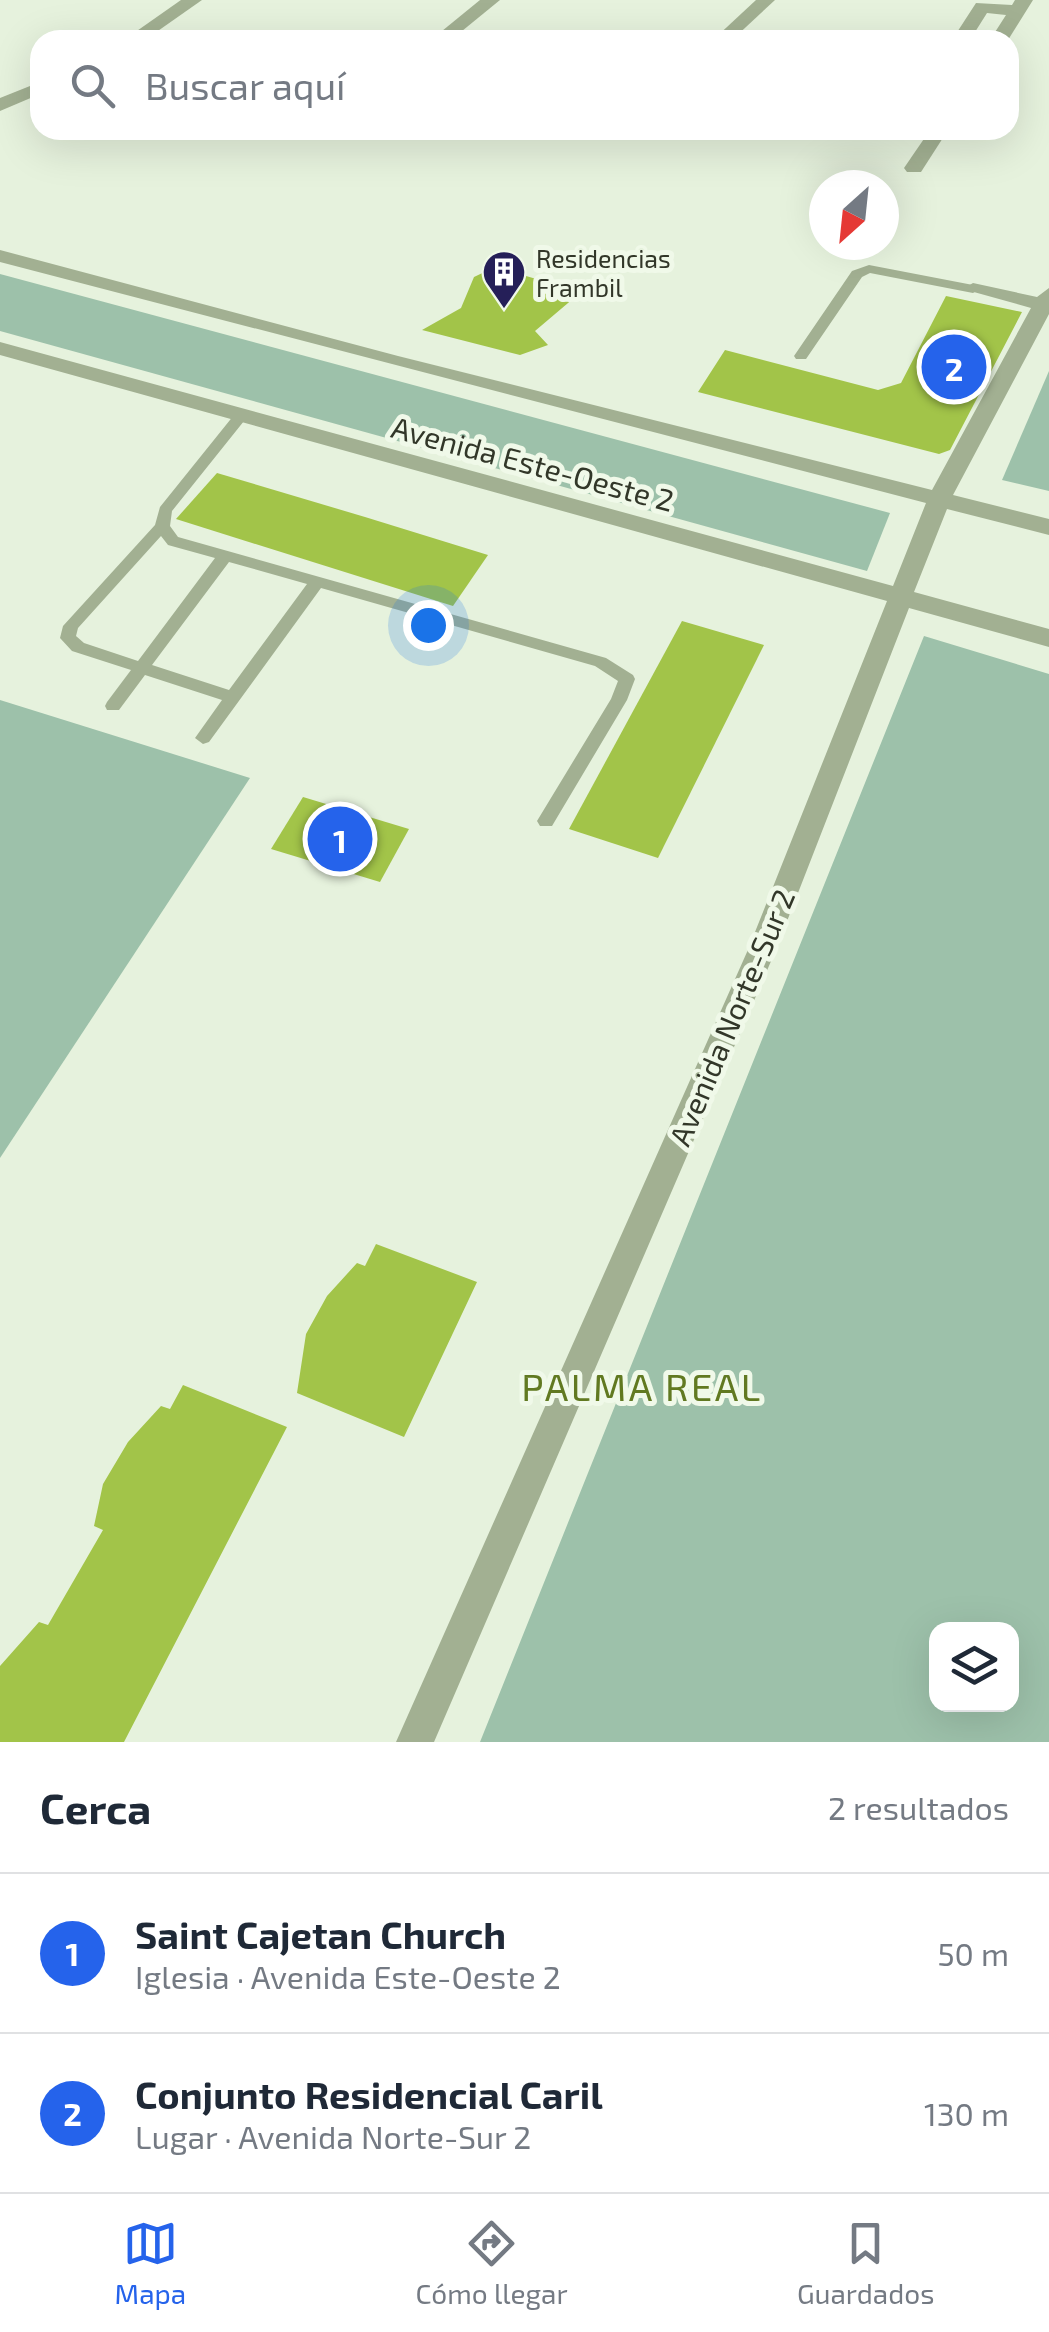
<!DOCTYPE html>
<html lang="es">
<head>
<meta charset="utf-8">
<style>
  body { margin:0; font-family:"Exo 2",sans-serif; background:#f2f2f3; color:#1f2937 }
  .controls { position:absolute; right:30px; bottom:30px; display:grid; overflow:hidden; border-radius:20px; box-shadow:0 10px 40px #0002 }
  .controls button { width:90px; height:90px; display:grid; place-items:center; padding:0; border:0; border-bottom:2px solid #e0e1e3; background:#fff; color:#1f2937; font:50px sans-serif }
  .compass { position:absolute; left:809px; top:170px; width:90px; height:90px; border-radius:50%; background:#fff; box-shadow:0 10px 40px #0002; rotate:207deg }
  .you { position:absolute; left:428px; top:625px; width:35px; height:35px; margin:-25px; border:8px solid #fff; border-radius:50%; background:#1a73e8; box-shadow:0 0 0 15px #1a73e833 }
  .badge { display:grid; place-items:center; width:65px; height:65px; border-radius:50%; background:#2563eb; color:#fff; font-size:32px; font-weight:700 }
  .pin { position:absolute; translate:-50% -50%; border:5px solid #fff; box-shadow:0 2px 10px #0006 }
  .list { margin:0; padding:0; list-style:none }
  h2 { display:flex; justify-content:space-between; align-items:center; height:130px; margin:0; padding:0 40px; font-size:42px }
  h2 small { font-size:32px; font-weight:400; color:#747a83 }
  .list li { display:grid; grid-template-columns:65px 1fr auto; gap:30px; align-items:center; box-sizing:border-box; height:160px; padding:0 40px; border-top:2px solid #e0e1e3 }
  .list b { display:block; font-size:38px; white-space:nowrap }
  .list p { margin:0; font-size:32px; white-space:nowrap; color:#747a83 }
  .list em { font-size:32px; font-style:normal; color:#747a83 }
  .icon { flex:none; width:55px; height:55px; fill:none; stroke:currentColor; stroke-width:2; stroke-linecap:round; stroke-linejoin:round }
  .map { position:relative; flex:none; width:1049px; height:1742px; overflow:hidden }
  .search { position:absolute; background:#fff; box-shadow:0 10px 40px #0002; left:30px; right:30px; top:30px; height:110px; display:flex; align-items:center; gap:25px; box-sizing:border-box; padding:0 35px; border-radius:30px; color:#747a83; font-size:38px }
  .sheet { height:450px; background:#fff }
  nav { display:flex; justify-content:space-around; align-items:center; box-sizing:border-box; height:140px; border-top:2px solid #e0e1e3; background:#fff; font-size:28px; color:#747a83 }
  nav a { display:grid; justify-items:center; gap:5px }
  nav .on { color:#2563eb }
  .map>svg:first-child { display:block }
  .green { fill:#9dc1aa; fill-rule:evenodd }
  .building { fill:#a2c449 }
  .lines { fill:none; stroke-linecap:round; stroke-linejoin:round }
  .service { fill:#a2b092; fill-rule:evenodd }
  .minor { fill:#a2b092; fill-rule:evenodd }
  .labels { text-anchor:middle; dominant-baseline:central; stroke-width:10; stroke-linejoin:round; paint-order:stroke }
  .far-poi-label { font-size:25px; fill:#323729; stroke:#f0f9e9; text-anchor:start }
  .street-label { font-size:30px; fill:#323729; stroke:#f0f9e9 }
  .near-neighbourhood-label { font-size:38px; letter-spacing:2.5px; fill:#617921; stroke:#f0f9e9 }
</style>
</head>
<body>
<div class="map">
<svg width="1049" height="1742" viewBox="0 0 1049 1742">
  <rect width="100%" height="100%" fill="#e6f2dd"/>
  <g class="green">
    <polygon points="0,274 890,513 867,571 0,331"/>
    <polygon points="1049,371 1049,491 1002,480"/>
    <path d="M924,636L1049,674V1742H480ZM936,1630H1012V1704H936Z"/>
    <polygon points="0,700 250,778 0,1158"/>
  </g>
  <g class="building">
    <polygon points="495,267 581,292 535,331 548,345 520,355 422,330 461,308 474,277"/>
    <polygon points="946,296 1022,312 950,450 939,454 698,392 725,350 878,390 901,383"/>
    <polygon points="217,473 365,517 488,555 453,606 176,519"/>
    <polygon points="682,621 764,645 658,858 569,829"/>
    <polygon points="303,797 409,829 380,882 271,849"/>
    <polygon points="376,1244 477,1282 404,1437 297,1393 306,1334 327,1296 357,1263 365,1266"/>
    <polygon points="183,1385 287,1427 124,1742 0,1742 0,1666 39,1622 48,1625 103,1530 94,1526 103,1484 128,1442 161,1406 170,1409"/>
  </g>
  <g class="lines">
    <g class="service">
      <polygon points="869,265 973,285 980,289 973,293 870,273 862,277 806,359 796,359 794,356 852,271"/>
      <path d="M239,414L244,415V421L172,511L170,526L178,537L606,658L633,675L635,679L627,700L552,826H540L537,821L611,699L618,681L595,666L321,588L209,742L203,744L195,738L222,700L145,675L119,710H107L105,706L107,702L131,670L72,651L60,638L63,626L155,525L160,507L234,415ZM161,536L168,545L215,558L138,661L84,643L76,636L78,628ZM229,562L307,584L229,690L152,665Z"/>
    </g>
    <g class="minor">
      <polygon points="181,0 202,0 145,40 124,40"/>
      <polygon points="480,0 500,0 451,40 431,40"/>
      <polygon points="756,0 775,0 732,40 713,40"/>
      <polygon points="1015,0 1033,0 1008,40 990,40 1006,15 987,13 970,40 952,40 976,3 1012,5"/>
      <polygon points="40,82 40,94 0,111 0,98"/>
      <polygon points="930,130 948,130 921,172 907,172 904,168"/>
      <polygon points="0,250 398,356 932,490 1031,308 963,289 973,283 1037,297 1049,288 1049,314 953,495 1049,519 1049,535 947,509 914,592 1049,629 1049,647 909,608 775,952 434,1742 396,1742 747,952 887,601 0,355 0,342 893,586 926,503 0,262"/>
    </g>
  </g>
  <defs>
    <g id="building-pin" transform="scale(2.25)"><path d="M0 17L-7.5 6A9.5 9.5 0 1 1 7.5 6Z" fill="#251f58" stroke="#f0f9e9"/><path d="M-4-6H4V6H1V3H-1V6H-4ZM-2.5-4.3h1.7v1.8h-1.7ZM.8-4.3h1.7v1.8H.8ZM-2.5-1h1.7V.8h-1.7ZM.8-1h1.7V.8H.8Z" fill="#fff"/></g>
  </defs>
  <g fill-rule="evenodd">
    <use href="#building-pin" x="504" y="272"/>
  </g>
  <g class="labels">
    <g class="far-poi-label">
      <text x="536" y="258">Residencias<tspan x="536" dy="29">Frambil</tspan></text>
    </g>
    <g class="street-label">
      <text transform="translate(533 463) rotate(15)">Avenida Este-Oeste 2</text>
      <text transform="translate(731 1017) rotate(-67)">Avenida Norte-Sur 2</text>
    </g>
    <g class="near-neighbourhood-label">
      <text x="642" y="1386">PALMA REAL</text>
    </g>
  </g>
</svg>
<div class="controls">
<button><svg class="icon" aria-label="layers" viewBox="0 0 24 24"><path d="M12 4l9 5-9 5-9-5zM3 14l9 5 9-5"/></svg></button>
</div>
<svg class="compass" viewBox="-18 -18 36 36"><path d="M0-13l5 13h-10z" fill="#e53935"/><path d="M0 13l5-13h-10z" fill="#747a83"/></svg>
<div class="you"></div>
<div class="pin badge" style="left:340px;top:839px">1</div>
<div class="pin badge" style="left:954px;top:367px">2</div>
<div class="search"><svg class="icon" aria-label="search" viewBox="0 0 24 24"><circle cx="10" cy="10" r="6"/><path d="M15 15l6 6"/></svg>Buscar aquí</div>
</div>
<section class="sheet">
<h2>Cerca<small>2 resultados</small></h2>
<ul class="list">
<li><span class="badge">1</span><div><b>Saint Cajetan Church</b><p>Iglesia · Avenida Este-Oeste 2</p></div><em>50 m</em></li>
<li><span class="badge">2</span><div><b>Conjunto Residencial Caril</b><p>Lugar · Avenida Norte-Sur 2</p></div><em>130 m</em></li>
</ul>
</section>
<nav>
<a class="on"><svg class="icon" aria-label="map" viewBox="0 0 24 24"><path d="M3 6l6-2 6 2 6-2v14l-6 2-6-2-6 2zM9 4v14M15 6v14"/></svg>Mapa</a>
<a><svg class="icon" aria-label="directions" viewBox="0 0 24 24"><path d="M12 3l9 9-9 9-9-9zM9 14v-3h6M13 9l2 2-2 2"/></svg>Cómo llegar</a>
<a><svg class="icon" aria-label="saved" viewBox="0 0 24 24"><path d="M7 4h10v16l-5-4-5 4z"/></svg>Guardados</a>
</nav>
</body>
</html>
